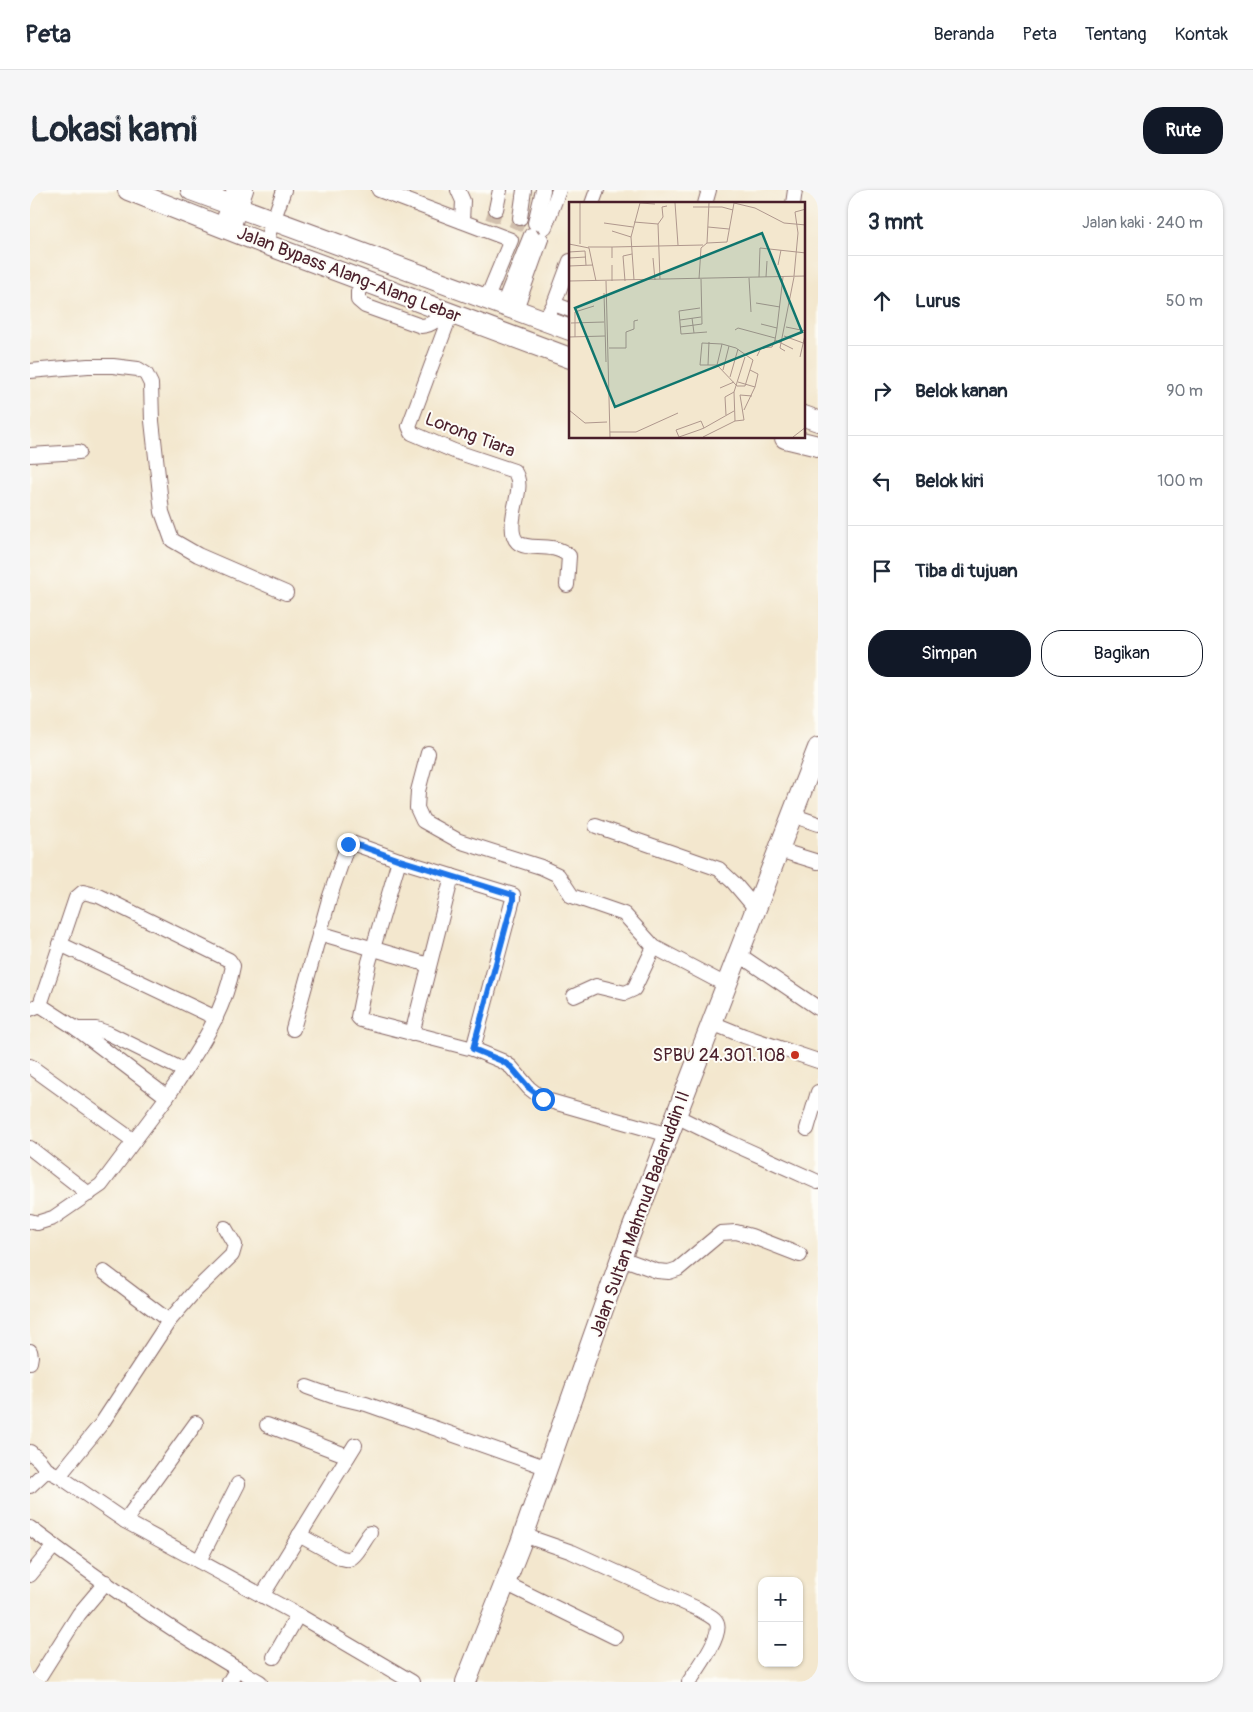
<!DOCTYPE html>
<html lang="id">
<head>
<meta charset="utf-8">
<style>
  body { margin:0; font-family:Pangolin,sans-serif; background:#f6f6f7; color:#1f2937 }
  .controls { position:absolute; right:15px; bottom:15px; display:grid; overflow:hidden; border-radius:10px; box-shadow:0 1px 4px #0004 }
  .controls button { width:45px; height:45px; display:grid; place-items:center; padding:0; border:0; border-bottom:1px solid #e0e1e3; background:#fff; color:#1f2937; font:25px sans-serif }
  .stop { position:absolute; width:15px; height:15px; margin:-11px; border:4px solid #1a73e8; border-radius:50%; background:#fff }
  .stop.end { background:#1a73e8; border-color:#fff; box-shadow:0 1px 5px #0008 }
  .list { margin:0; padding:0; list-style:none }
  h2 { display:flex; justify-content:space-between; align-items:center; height:65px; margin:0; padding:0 20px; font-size:21px }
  h2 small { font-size:16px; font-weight:400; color:#747a83 }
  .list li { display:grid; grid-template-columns:32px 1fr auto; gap:15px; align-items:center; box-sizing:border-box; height:90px; padding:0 20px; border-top:1px solid #e0e1e3 }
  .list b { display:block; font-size:19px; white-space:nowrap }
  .list em { font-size:16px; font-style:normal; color:#747a83 }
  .actions { display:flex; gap:10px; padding:15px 20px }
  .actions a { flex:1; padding:11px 0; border:1px solid #111827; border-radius:20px; text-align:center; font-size:18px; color:#111827 }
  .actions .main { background:#111827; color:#fff }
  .icon { flex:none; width:28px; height:28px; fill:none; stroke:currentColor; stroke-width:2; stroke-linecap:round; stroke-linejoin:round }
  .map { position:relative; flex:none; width:788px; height:1492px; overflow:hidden; border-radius:20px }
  header { display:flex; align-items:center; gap:30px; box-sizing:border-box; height:70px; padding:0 25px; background:#fff; border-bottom:1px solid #e0e1e3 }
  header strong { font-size:24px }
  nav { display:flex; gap:28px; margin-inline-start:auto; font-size:18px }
  .intro { display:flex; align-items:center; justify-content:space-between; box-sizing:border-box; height:120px; padding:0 30px }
  h1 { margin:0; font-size:35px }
  .button { padding:12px 22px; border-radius:20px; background:#111827; color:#fff; font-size:18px; font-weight:700 }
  main { display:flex; gap:30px; padding:0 30px }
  aside { flex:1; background:#fff; border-radius:20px; box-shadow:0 1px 4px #0004 }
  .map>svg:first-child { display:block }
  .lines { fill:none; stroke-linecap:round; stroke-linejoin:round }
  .minor-tunnel { stroke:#d1bfad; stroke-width:14; stroke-dasharray:14 7; stroke-linecap:butt }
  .minor-casing { stroke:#856564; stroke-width:16 }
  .highway-casing { stroke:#856564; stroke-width:22 }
  .minor { stroke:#fff; stroke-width:14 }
  .highway { stroke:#fff; stroke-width:20 }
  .route { stroke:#1a73e8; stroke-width:6 }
  .poi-dot { fill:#c8321e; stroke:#fdfcf7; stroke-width:2 }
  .labels { text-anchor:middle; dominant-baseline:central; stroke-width:4; stroke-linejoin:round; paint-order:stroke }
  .street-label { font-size:18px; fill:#4a1f2b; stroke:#fdfcf7 }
  .poi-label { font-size:18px; fill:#4a1f2b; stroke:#fdfcf7; text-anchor:end }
  .inset-road { fill:none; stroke:#af978d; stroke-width:1 }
  .view { fill:#0f766e; fill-opacity:0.15; stroke:#0f766e; stroke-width:2.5 }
  .inset-edge { fill:none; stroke:#4a1f2b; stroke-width:2.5 }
</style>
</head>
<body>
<header>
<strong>Peta</strong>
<nav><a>Beranda</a><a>Peta</a><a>Tentang</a><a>Kontak</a></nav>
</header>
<div class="intro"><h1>Lokasi kami</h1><a class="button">Rute</a></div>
<main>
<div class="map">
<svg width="788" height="1492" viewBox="0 0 788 1492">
  <rect width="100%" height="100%" fill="#fdfcf7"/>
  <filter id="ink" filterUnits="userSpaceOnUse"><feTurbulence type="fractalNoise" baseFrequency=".02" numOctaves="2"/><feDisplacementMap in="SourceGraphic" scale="10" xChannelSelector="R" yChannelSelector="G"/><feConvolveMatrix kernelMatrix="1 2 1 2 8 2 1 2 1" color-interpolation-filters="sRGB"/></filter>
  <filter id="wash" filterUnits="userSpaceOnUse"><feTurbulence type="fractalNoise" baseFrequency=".0096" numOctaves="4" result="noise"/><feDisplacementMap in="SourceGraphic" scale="20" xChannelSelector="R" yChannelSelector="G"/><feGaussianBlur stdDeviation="1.12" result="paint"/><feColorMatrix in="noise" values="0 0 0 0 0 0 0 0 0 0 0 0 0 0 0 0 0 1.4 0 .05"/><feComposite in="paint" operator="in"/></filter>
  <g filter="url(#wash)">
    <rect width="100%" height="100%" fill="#f3e7ce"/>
  </g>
  <g filter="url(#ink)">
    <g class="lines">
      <g class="minor-tunnel">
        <polyline points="462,31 466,19"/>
        <polyline points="485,39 490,28"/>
      </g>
      <g class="minor-casing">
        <g id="minor">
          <polyline points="349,0 481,50 457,108"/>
          <polyline points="428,0 433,11 432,31"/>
          <polyline points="562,14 567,0"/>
          <polyline points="675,14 679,0"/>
          <polyline points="763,14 765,0"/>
          <polyline points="466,19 470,0"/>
          <polyline points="490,28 494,0"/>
          <polyline points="505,33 513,0"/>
          <polyline points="191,37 204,0"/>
          <polyline points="515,37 529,0"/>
          <polyline points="202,41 216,0"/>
          <polyline points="235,54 254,0"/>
          <path d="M335,91L328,102V110L335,116L391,136C403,135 407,130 412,120"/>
          <polyline points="524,114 540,120"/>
          <polyline points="473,115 501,45"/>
          <polyline points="486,119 511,49"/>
          <path d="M421,123L379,236L382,243L424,261L484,281C493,293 486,308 484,322C474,377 515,344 539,366L537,395"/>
          <polyline points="515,130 524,114 540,71"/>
          <polyline points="0,181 58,176 83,176 108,179 116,184 121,194 122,231 132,322 142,350 168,365 256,403"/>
          <polyline points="0,265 49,262"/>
          <polyline points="398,563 388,601 387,618 393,631 429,651 511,677 528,685 542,706 594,724 624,757 696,795"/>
          <polyline points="762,625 788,634"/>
          <polyline points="566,636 689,679 704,693 726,719"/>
          <polyline points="749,660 788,672"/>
          <polyline points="369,670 339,772 328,827 331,830 443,859 472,871 481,877 499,898 513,909 639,945"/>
          <polyline points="289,743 399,775"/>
          <polyline points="30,754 186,828"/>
          <polyline points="708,764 788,818"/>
          <polyline points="544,806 566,796 595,803 604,799 624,757"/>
          <path d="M10,815L46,708L53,702L69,706L199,770L203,776C194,825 164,867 137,907"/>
          <polyline points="0,819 10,815 47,839 137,907 71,995 23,1028 7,1033 0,1031"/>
          <polyline points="682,833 714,846 788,871"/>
          <polyline points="47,839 66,839 78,843 155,881"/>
          <polyline points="263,839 300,706 318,654 322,653 369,670 483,705 483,709 443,859"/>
          <polyline points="382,844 422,686"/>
          <polyline points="0,876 104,951"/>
          <polyline points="646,926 699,952 788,992"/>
          <polyline points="777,939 788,902"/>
          <polyline points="0,958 59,1004"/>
          <polyline points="591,1068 627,1081 639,1082 648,1079 691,1043 706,1042 721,1046 770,1065"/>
          <polyline points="74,1082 139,1131"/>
          <polyline points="0,1161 1,1166 0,1172"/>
          <polyline points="277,1197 302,1206 336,1214 518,1278"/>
          <polyline points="166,1233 95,1331 268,1425 382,1492"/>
          <polyline points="237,1235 318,1266"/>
          <polyline points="0,1262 9,1270 17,1280"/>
          <polyline points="29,1286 72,1233 139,1131 164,1102 202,1065 205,1055 195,1038"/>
          <polyline points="0,1296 17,1280 29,1286 95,1331"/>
          <path d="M0,1338C73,1393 150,1447 230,1492"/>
          <path d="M269,1345L311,1368C313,1368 317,1370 319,1369C326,1367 335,1349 340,1343"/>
          <path d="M493,1345L542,1362L668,1419C674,1423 685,1427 687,1433C692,1446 667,1480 659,1492"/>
          <polyline points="169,1371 208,1294"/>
          <polyline points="0,1385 24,1356"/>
          <polyline points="475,1393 585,1447"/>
          <polyline points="232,1406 325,1255"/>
          <polyline points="244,1467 268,1425"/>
          <polyline points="6,1492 49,1424 76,1392"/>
          <polyline points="199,1492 207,1479"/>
        </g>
      </g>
      <g class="highway-casing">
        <g id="highway">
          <polyline points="98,0 235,54 540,168"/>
          <polyline points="161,0 540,140"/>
          <polyline points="774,226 788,231"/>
          <polyline points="755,248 788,256"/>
          <polyline points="436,1492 490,1355 591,1068 788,558"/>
        </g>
      </g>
      <use href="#minor" class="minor"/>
      <use href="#highway" class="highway"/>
    </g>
  </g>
  <g class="lines" filter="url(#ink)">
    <polyline class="route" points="318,654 322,653 370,670 483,705 483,710 443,859 472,871 481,877 499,898 513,909"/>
  </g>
  <circle class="poi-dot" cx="765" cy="865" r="5"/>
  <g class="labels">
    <g class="street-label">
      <text transform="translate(319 85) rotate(21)">Jalan Bypass Alang-Alang Lebar</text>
      <text transform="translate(440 245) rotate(21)">Lorong Tiara</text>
      <text transform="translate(610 1024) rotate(-70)">Jalan Sultan Mahmud Badaruddin II</text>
    </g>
    <g class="poi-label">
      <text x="755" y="865">SPBU 24.301.108</text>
    </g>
  </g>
  <g transform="translate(539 12)">
    <rect width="236" height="236" fill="#f3e7ce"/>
    <path class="inset-road" d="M71,1L86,2M106,1L109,43M165,1L186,6L215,21L237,23M124,5H153L164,8M65,20L89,22M35,21L64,25M139,25L160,27M43,29L62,35M138,41L140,1M0,42L20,46L27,79M11,42V1M19,45H43M0,50L16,49L17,63M0,56L17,55M43,56V45L134,43M84,56L86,78M43,63V79M209,63L212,48M0,64L24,63M225,74L229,31L226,10L237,7M190,75L191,46L237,51M197,75L198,59M180,76L182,110M91,77L89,22L94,15L93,5L98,4M130,77L132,46L138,41L158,40L165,1M65,78L62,35L71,1M0,79L237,74M37,79L41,235M56,79L54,54L63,52M35,91L37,160M187,101L211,105M131,106L110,109L112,132L138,130M123,116L125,131M111,118L132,115M2,121L35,120M192,122L208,126L214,75M111,125L133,122L132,77M217,125L237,129M208,126L206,138L224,147M166,128L169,126L206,136M215,134L237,142M0,135L36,134M6,135V110L25,104M153,142L167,146L184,158L176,184H168L148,163ZM40,146H57V130L65,127V119L69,118M216,149L211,146L225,75M188,154L192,146L203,145L206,138M231,155L236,133M139,163L140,140M148,163H131L133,141L153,142M154,168L160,144M181,168L189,172L186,185M161,175L169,147M169,180L186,185L175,208M151,186L165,180M0,208L16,221L38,220M157,213L156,195L165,190M166,219L175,218L171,193L183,194M135,226L132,219L107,228L110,235L130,228L135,226L165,209M41,230H67L109,211M134,235L166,219L165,190L176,155M224,235L237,225"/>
    <path class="view" d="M193,31L233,130L46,205L6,106Z"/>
    <rect width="236" height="236" class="inset-edge"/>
  </g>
</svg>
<div class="controls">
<button>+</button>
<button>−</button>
</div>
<div class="stop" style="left:513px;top:909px"></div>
<div class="stop end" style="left:318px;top:654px"></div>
</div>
<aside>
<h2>3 mnt<small>Jalan kaki · 240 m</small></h2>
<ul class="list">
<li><svg class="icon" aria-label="ahead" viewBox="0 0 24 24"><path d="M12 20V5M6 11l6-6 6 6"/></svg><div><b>Lurus</b></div><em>50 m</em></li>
<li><svg class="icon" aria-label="right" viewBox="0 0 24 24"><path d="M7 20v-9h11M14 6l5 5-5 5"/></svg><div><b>Belok kanan</b></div><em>90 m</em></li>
<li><svg class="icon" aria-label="left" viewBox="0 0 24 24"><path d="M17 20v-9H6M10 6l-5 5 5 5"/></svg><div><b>Belok kiri</b></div><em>100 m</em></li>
<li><svg class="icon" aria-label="arrive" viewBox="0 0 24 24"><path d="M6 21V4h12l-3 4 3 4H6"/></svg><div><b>Tiba di tujuan</b></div></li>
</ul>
<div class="actions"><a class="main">Simpan</a><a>Bagikan</a></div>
</aside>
</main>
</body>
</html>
